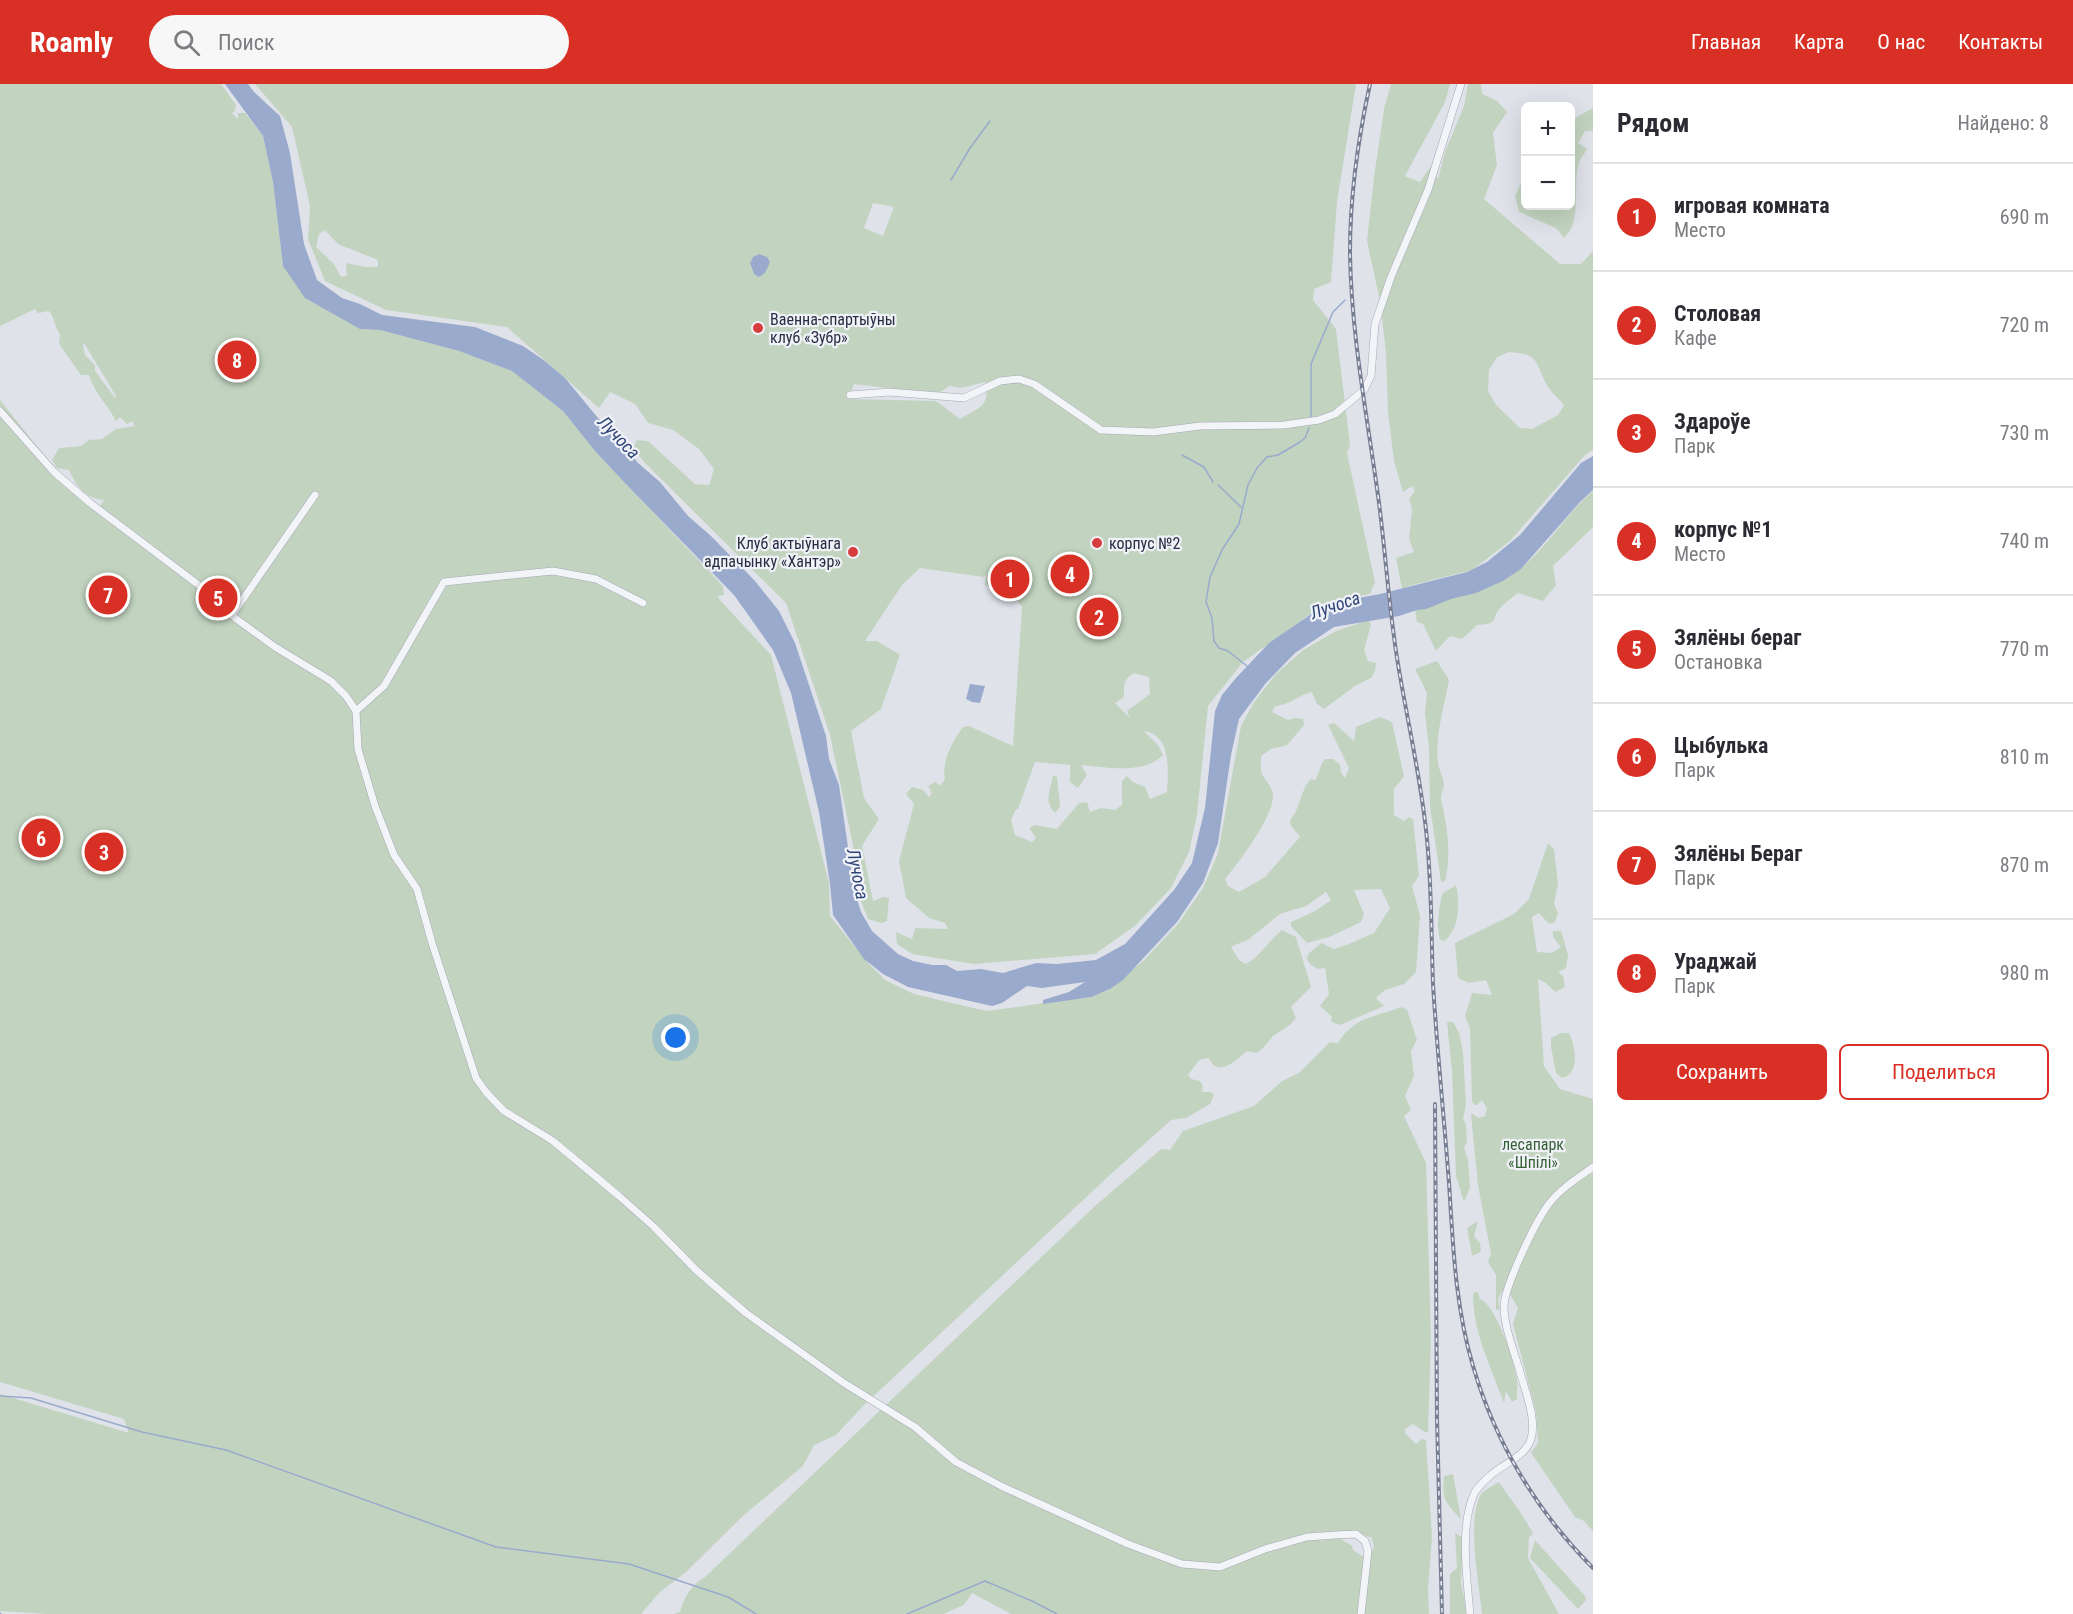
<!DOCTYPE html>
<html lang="ru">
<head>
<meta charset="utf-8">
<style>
  body { margin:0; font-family:"Roboto Condensed",sans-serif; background:#f7f7f7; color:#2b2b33 }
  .controls { position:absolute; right:18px; top:18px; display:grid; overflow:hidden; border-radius:9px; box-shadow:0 6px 24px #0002 }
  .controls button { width:54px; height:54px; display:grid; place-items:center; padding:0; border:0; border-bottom:2px solid #e1e1e2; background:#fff; color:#2b2b33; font:30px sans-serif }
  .you { position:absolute; left:676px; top:954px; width:21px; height:21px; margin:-15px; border:4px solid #fff; border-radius:50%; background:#1a73e8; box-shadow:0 0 0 9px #1a73e833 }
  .badge { display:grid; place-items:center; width:39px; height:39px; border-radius:50%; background:#d93025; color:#fff; font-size:20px; font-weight:700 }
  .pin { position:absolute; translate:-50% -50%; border:3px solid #fff; box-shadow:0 2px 6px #0006 }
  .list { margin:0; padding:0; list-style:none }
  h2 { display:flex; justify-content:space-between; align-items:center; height:78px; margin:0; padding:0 24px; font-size:26px }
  h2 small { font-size:20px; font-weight:400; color:#7c7c81 }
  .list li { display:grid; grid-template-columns:39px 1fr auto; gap:18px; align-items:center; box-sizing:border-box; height:108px; padding:0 24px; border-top:2px solid #e1e1e2 }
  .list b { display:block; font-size:22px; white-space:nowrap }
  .list p { margin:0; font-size:20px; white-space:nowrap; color:#7c7c81 }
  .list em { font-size:20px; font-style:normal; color:#7c7c81 }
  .actions { display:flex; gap:12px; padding:18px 24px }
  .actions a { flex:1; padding:14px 0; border:2px solid #d93025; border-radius:9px; text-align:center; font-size:21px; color:#d93025 }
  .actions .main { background:#d93025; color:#fff }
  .icon { flex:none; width:33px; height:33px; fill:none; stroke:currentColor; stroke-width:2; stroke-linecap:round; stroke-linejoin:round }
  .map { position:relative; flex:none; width:1593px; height:1530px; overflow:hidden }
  header { display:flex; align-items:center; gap:36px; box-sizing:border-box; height:84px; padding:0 30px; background:#d93025; color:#fff }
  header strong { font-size:28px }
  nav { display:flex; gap:33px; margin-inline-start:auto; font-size:21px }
  .search { width:420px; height:54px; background:#f7f7f7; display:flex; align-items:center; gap:15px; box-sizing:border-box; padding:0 21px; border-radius:33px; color:#7c7c81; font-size:22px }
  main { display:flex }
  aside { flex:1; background:#fff }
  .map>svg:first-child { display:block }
  .green { fill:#c2d4c0; fill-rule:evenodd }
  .water { fill:#9ac }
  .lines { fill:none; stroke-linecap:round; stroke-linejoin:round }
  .stream { stroke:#9ac; stroke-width:1.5 }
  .minor-casing { stroke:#a5a8b4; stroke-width:8 }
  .minor { stroke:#f3f4f8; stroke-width:7 }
  .rail-casing { stroke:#787f94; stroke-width:4 }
  .rail { stroke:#f0f2f7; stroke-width:1.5; stroke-dasharray:4.5; stroke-linecap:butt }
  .poi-dot { fill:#d63e3e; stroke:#f0f2f7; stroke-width:2 }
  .labels { text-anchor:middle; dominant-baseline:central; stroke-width:4.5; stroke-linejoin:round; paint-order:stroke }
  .poi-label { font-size:16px; fill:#272d42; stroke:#f0f2f7; text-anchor:start }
  .park-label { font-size:16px; fill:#355f34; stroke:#f0f2f7 }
  .water-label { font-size:18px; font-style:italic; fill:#2f4578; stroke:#f0f2f7 }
</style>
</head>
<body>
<header>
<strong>Roamly</strong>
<div class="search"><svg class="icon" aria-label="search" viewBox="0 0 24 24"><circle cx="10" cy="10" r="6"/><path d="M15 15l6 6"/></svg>Поиск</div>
<nav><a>Главная</a><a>Карта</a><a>О нас</a><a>Контакты</a></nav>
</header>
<main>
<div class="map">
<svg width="1593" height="1530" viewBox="0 0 1593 1530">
  <rect width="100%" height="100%" fill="#e0e2ea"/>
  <g class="green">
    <path d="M0,0H221L236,21L235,27L232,29L238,35V29H245L263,52L273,98L283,182L360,245L380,246L459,267L513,287L563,327L595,367L723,502L724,511L718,512L719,515L771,571L829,799L830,832L868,879L885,896L914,910L986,927L1052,918L1107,907L1144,876L1178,840L1203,804L1218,769L1241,642L1254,618L1276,590L1302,567L1336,547L1369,536L1371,541L1364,566L1368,577L1376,579L1375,587L1371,594L1355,602L1324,625L1317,620L1312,608C1298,611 1291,621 1275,622L1272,628L1288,636L1295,634L1303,635L1304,641L1287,661L1271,665L1261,672C1261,678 1260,685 1262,690C1266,698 1272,702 1273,711C1274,732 1239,778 1225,795L1228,802L1239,808L1265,793L1300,753L1291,742L1290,736C1301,724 1300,706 1311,695L1315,696C1320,689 1319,682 1325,675H1333L1340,681L1341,689L1345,694L1349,684L1328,641L1334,639L1354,657L1356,643L1380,633L1392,638L1404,692L1394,705V731L1404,737L1409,733L1413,735L1419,792L1412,802L1420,832L1416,888L1404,900L1385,906L1376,914L1384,922L1340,941L1331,938L1332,933L1320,922L1329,910L1325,884L1318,885L1311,881L1307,876L1308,870L1321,859L1334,865L1349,860L1374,849L1390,824L1381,805L1354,806L1364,830L1361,838L1329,853L1307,859L1291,842V838L1315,827L1331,816L1326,808L1306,822L1280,830L1249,855L1231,863L1239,876L1245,880C1257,877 1270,855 1282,846L1296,853L1311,903L1291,923L1296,934L1290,941L1273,952L1262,965L1256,969L1247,967C1240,973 1225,988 1215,982C1212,980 1210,976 1208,974L1199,976L1188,991L1191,995L1200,997L1203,1002L1202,1008H1211L1214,1011L1210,1020L1186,1034L1171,1036L1111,1090L863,1322L836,1351L814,1361L803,1382L745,1430L686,1488L660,1508L641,1530H46L0,1527V1310L129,1349L124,1335L0,1298V316L55,385L100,422L104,416C84,414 77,403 69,386L57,384L52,376L59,364L81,362L89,356L102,355L116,345L135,342L132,337L127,340L120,333L116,337C106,318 96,312 89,291H81L59,260L60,250C54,242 55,234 49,227L38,229L35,225L0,242ZM84,259L116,312L115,314L95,287V281L85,271L83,261Z"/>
    <path d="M255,0H1356L1337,118L1331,198L1314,205L1313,216L1336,245L1350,361L1347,369L1375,498L1370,510L1326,519L1243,578L1208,622L1197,731L1189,768L1171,804L1136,841L1095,870L974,880L912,870L897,860L896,848L912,855L915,844L948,845L945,839L929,834L906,814L899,777L914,720L906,710L912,703L923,706L929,713L932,709L928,702L935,698L940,702L945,695C941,678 953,656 963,643L969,642L1013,662L1022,523L1013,511L985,501L986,491L983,493L920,484L902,501L865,557H877L900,571L881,625L851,647L864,714L879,735L862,762L873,817L884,813L889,814L887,837L881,839L868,835L857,807L853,761L830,651L786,519L644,378L633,364L637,356L648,357L695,400L709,401L714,385L699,365L673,346L648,339L635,320L610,308L599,324L507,243L386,226L325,197L308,155L310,122L292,43ZM873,119L894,123L883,152L864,144ZM325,146L338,160L378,176V183H365L346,179L347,192L341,193L334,180L316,163L319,150ZM985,298C991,322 979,324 960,335L936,317L849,315L854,300L937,310L950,302L962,304ZM1134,589L1149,593L1150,610L1127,627L1130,634L1115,619L1124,613C1124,600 1123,596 1134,589ZM1144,647C1172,651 1168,687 1167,708L1150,715L1145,703L1133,698L1127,692L1122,697V721L1115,726L1101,724L1090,728L1087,718L1079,719L1057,745L1035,741L1029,744L1036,754L1032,758L1015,751L1011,736L1016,725H1018L1035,678L1070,681V698L1078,704L1087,691L1081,681C1106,683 1144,691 1163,671L1158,661Z"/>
    <path d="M1391,0H1450L1445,18L1405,92L1420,98L1431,82L1438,95L1445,68L1464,22L1468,0H1481L1482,10L1497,17L1507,28L1493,49L1497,81L1484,115L1560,180H1581L1593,167V366L1585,371L1510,457L1472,486L1409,502L1402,505L1396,474L1414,468L1409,455L1412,425L1409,415L1415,407L1412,402L1403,408L1394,377L1388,328L1386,269L1380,217L1367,157L1374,93L1384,25ZM1509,268C1542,270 1534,280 1548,303C1552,309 1559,315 1564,321L1558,331L1532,345L1520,344L1496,321L1488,307L1489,286L1497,273Z"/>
    <path d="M1593,24V47H1585L1578,59L1587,65C1585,69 1581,74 1579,78C1572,100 1583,137 1564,154L1556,144L1519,128L1515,112L1525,91L1526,122H1570L1571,36Z"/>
    <path d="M1593,407V443L1553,482L1556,501L1543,517L1518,509C1513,513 1507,517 1502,522C1490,534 1501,540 1477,541L1462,555L1450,552L1436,567L1423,540L1417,538L1415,526C1428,524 1438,519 1450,515C1468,510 1485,506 1502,497C1540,477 1561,434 1593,407Z"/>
    <path d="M1437,577L1449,596C1444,623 1435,652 1438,679C1439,686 1444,694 1444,701C1444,706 1440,710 1441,715C1447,743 1452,768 1445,797L1441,798L1430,722L1429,664L1425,629L1427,609L1415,585Z"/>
    <path d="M1053,691L1057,693L1060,722L1055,729C1043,717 1051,706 1053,691Z"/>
    <polygon points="1548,759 1554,765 1558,800 1554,820 1558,829 1555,838 1549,840 1539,829 1532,833 1537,868 1552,869 1561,863 1553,853 1553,847 1561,847 1568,871 1566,884 1558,888 1563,892 1565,903 1555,908 1546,899 1538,895 1544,982 1560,1005 1593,1015 1593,1447 1584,1437 1575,1433 1531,1369 1538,1359 1536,1328 1513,1240 1518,1224 1505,1202 1498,1215 1500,1225 1496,1226 1496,1191 1488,1178 1491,1170 1478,1101 1471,1031 1473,1030 1478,1034 1485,1032 1487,1025 1482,1016 1477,1021 1474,1021 1472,1017 1470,944 1465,932 1472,909 1492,911 1486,896 1469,899 1458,894 1455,859 1514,830 1529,815"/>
    <path d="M1456,801C1460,821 1460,842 1445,857L1440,856C1436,840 1439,826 1442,810Z"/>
    <path d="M1401,923L1407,926L1417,956L1411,967L1414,992L1405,1012L1411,1026L1404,1032L1426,1079L1431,1254L1428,1348H1425L1413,1340L1405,1345V1349L1416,1360L1422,1355L1426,1356L1432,1453L1428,1505L1429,1530H1011L972,1509L964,1521L943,1530H674L680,1528C684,1513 691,1501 705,1493L1094,1123L1161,1065L1170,1066L1183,1047L1254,1022L1282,997L1299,989L1330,958L1338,959C1356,931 1374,934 1401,923ZM1364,1451L1372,1454L1374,1463L1370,1472H1362L1353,1466L1352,1462L1342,1456L1344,1453L1353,1455Z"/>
    <polygon points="1447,938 1453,938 1459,949 1463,968 1466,1021 1463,1034 1466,1041 1467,1057 1464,1064 1468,1076 1470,1104 1464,1118 1456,1092 1452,988"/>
    <path d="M1561,949H1569C1575,962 1581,989 1562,994L1556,989L1551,963V954Z"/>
    <polygon points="1478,1137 1474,1152 1480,1159 1481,1168 1472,1172 1467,1144"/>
    <path d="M1477,1207L1480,1215C1496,1222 1513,1273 1516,1291C1518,1298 1517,1307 1517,1315L1512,1318L1506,1307L1504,1319C1491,1283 1473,1249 1473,1210Z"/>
    <path d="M1453,1390L1461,1435C1445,1418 1442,1416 1444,1392Z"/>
    <path d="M1499,1398C1510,1415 1524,1431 1533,1450L1529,1453L1528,1474L1559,1530H1482C1479,1500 1467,1438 1480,1412C1483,1406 1493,1402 1499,1398Z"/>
    <polygon points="1455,1449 1463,1454 1461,1498 1467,1530 1450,1530 1450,1490 1457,1484"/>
    <polygon points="1535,1456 1585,1512 1586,1516 1578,1525 1530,1474"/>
  </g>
  <g class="water">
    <polygon points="225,0 248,0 254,8 280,32 290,69 304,160 317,196 342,214 360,220 382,231 475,243 523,262 545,277 565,294 598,334 619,352 638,379 660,398 688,432 711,452 755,497 779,527 795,559 826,652 829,675 839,701 854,805 861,828 872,847 898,870 913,877 932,881 946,881 957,887 981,885 1003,889 1036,879 1057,880 1096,876 1125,860 1174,806 1192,779 1205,724 1215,627 1222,611 1236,594 1269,559 1326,520 1380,510 1467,488 1487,478 1520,451 1581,379 1593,372 1593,406 1580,418 1521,485 1503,497 1476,509 1451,515 1426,525 1417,526 1399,532 1334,543 1295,569 1266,599 1239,635 1231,671 1218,759 1203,799 1177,838 1123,896 1110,905 1091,913 1043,920 1043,916 1069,908 1085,898 1042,904 1027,902 1002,919 992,922 908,903 883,890 864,875 833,831 830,800 819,728 791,609 773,566 734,511 624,398 595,367 563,327 512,287 459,267 380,246 360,245 305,214 283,182 273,98 263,52"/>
    <polygon points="759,170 767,173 770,178 765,189 759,193 754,190 750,179 753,173"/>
    <polygon points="970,600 985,602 980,619 972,618 966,615"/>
  </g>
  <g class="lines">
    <g class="stream">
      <polyline points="951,96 970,64 990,37"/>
      <polyline points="1311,333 1311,280 1333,228 1345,216"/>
      <polyline points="1182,371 1204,383 1213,398"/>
      <polyline points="1218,401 1241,423"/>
      <polyline points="1247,582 1228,567 1219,564 1214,557 1212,534 1206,518 1210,493 1222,466 1239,440 1248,401 1257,384 1267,373 1278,371 1300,358 1305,354 1309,344"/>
      <polyline points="0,1312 31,1314 142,1348 226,1366 496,1463 629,1480 728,1513 756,1530"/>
      <polyline points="0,1529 1,1530"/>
      <polyline points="907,1530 985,1497 1032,1517 1057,1530"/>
    </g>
    <g class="minor-casing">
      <g id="minor">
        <polyline points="850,311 889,308 964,314 1000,297 1019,295 1034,300 1101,346 1153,348 1200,342 1284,341 1319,336 1335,330 1364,306 1371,292 1375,240 1391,193 1428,106 1461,0"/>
        <polyline points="0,327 54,388 90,419 200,502 235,534 275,563 331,597 346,612 356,627 358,665 375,722 394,771 417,805 432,859 476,994 486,1008 504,1027 553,1057 619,1112 654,1143 696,1186 746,1229 844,1299 915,1343 956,1378 1001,1402 1128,1460 1182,1480 1220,1483 1265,1465 1307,1453 1336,1451 1356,1450 1365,1457 1368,1467 1361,1530"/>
        <polyline points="232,531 315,411"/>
        <polyline points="356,627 384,602 444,498 553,487 596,495 643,519"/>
        <path d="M1470,1530C1467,1495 1459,1440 1475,1408C1479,1402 1485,1396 1491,1391C1503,1380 1526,1372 1531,1355C1537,1335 1525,1307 1520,1288C1514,1267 1504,1243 1504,1222C1505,1201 1535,1139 1548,1121C1559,1106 1577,1094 1593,1083"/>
      </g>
    </g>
    <use href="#minor" class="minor"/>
    <g class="rail-casing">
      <g id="rail">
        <path d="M1370,0C1358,55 1350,111 1350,168C1351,252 1368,336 1379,419C1386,473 1389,526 1398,580C1407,635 1420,690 1426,746C1432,797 1431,849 1433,900C1437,966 1444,1033 1449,1099C1453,1160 1455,1222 1473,1282C1495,1358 1537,1428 1593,1484"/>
        <polyline points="1435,1020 1437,1335 1442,1530"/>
      </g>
    </g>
    <use href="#rail" class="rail"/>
  </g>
  <g class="poi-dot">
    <circle cx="758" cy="244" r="6"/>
    <circle cx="1097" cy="459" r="6"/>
    <circle cx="853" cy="468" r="6"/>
  </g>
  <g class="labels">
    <g class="poi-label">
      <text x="770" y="235">Ваенна-спартыўны<tspan x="770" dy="18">клуб «Зубр»</tspan></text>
      <text x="841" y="459" text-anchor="end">Клуб актыўнага<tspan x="841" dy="18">адпачынку «Хантэр»</tspan></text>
      <text x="1109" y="459">корпус №2</text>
    </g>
    <g class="park-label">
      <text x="1533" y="1060">лесапарк<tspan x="1533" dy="18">«Шпілі»</tspan></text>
    </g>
    <g class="water-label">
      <text transform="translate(619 353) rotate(46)">Лучоса</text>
      <text transform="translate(1335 521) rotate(-19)">Лучоса</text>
      <text transform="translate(858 790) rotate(79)">Лучоса</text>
    </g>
  </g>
</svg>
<div class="controls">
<button>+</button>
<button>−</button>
</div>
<div class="you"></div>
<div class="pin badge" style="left:1010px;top:495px">1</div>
<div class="pin badge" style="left:1099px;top:533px">2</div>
<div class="pin badge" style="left:104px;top:768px">3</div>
<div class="pin badge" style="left:1070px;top:490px">4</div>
<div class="pin badge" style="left:218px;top:514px">5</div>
<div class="pin badge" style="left:41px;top:754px">6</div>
<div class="pin badge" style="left:108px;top:511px">7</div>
<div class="pin badge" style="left:237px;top:276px">8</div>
</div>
<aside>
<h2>Рядом<small>Найдено: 8</small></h2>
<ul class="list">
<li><span class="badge">1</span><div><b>игровая комната</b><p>Место</p></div><em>690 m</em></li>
<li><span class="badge">2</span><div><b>Столовая</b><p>Кафе</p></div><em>720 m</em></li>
<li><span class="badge">3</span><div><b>Здароўе</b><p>Парк</p></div><em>730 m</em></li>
<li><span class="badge">4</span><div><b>корпус №1</b><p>Место</p></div><em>740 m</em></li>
<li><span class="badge">5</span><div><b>Зялёны бераг</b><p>Остановка</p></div><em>770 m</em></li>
<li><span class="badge">6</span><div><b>Цыбулька</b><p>Парк</p></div><em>810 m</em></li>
<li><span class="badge">7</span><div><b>Зялёны Бераг</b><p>Парк</p></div><em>870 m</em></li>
<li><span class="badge">8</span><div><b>Ураджай</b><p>Парк</p></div><em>980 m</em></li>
</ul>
<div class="actions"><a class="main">Сохранить</a><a>Поделиться</a></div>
</aside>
</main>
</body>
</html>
